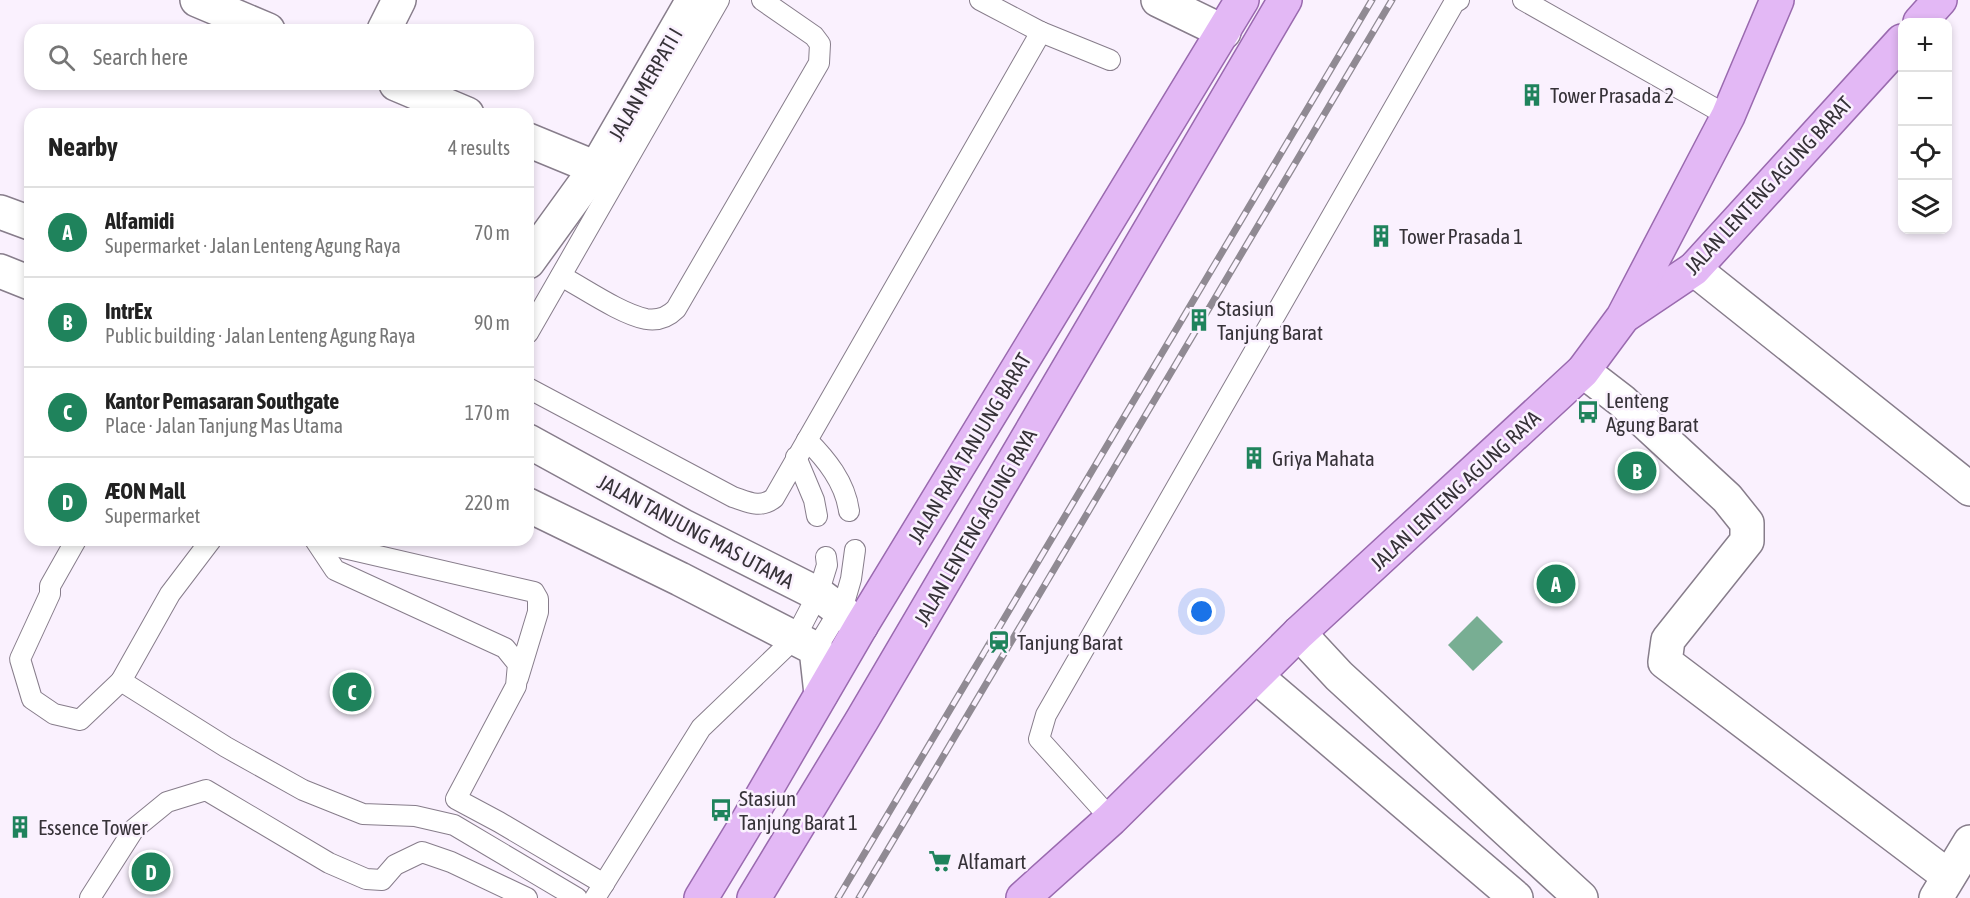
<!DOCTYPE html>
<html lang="en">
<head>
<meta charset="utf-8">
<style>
  body { margin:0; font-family:"Asap Condensed",sans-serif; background:#f6f6f6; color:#222 }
  .controls { position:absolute; right:18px; top:18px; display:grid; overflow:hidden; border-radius:12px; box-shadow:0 3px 9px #0003 }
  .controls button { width:54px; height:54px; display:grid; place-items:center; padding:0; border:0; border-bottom:2px solid #e0e0e0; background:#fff; color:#222; font:30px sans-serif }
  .you { position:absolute; left:1202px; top:612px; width:21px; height:21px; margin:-15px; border:4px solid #fff; border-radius:50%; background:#1a73e8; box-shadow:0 0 0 9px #1a73e833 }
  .badge { display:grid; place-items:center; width:39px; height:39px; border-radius:50%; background:#1f835c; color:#fff; font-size:20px; font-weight:700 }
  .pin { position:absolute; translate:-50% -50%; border:3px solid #fff; box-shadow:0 2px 6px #0006 }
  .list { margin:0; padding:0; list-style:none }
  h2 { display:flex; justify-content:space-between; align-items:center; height:78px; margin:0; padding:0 24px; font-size:26px }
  h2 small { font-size:20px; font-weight:400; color:#767676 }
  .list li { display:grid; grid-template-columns:39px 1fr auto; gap:18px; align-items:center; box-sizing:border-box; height:90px; padding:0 24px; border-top:2px solid #e0e0e0 }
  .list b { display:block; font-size:22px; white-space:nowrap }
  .list p { margin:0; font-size:20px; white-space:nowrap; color:#767676 }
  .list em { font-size:20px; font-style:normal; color:#767676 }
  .icon { flex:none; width:33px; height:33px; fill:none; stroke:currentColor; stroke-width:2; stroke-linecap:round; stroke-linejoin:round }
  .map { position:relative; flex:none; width:1970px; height:898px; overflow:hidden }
  .search { position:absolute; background:#fff; box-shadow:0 3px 9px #0003; left:24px; top:24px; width:510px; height:66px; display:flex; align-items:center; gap:15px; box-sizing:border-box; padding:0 21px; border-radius:18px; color:#767676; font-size:22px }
  .panel { position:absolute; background:#fff; box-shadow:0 3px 9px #0003; left:24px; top:108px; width:510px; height:438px; border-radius:18px }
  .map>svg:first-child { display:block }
  .water { fill:#78ae93 }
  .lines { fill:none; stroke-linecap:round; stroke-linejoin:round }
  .service-casing { stroke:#877d8b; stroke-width:22 }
  .minor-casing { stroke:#877d8b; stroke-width:36 }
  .primary-casing { stroke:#9a6aaf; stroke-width:36 }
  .service { stroke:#fff; stroke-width:20 }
  .minor { stroke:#fff; stroke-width:33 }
  .primary { stroke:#e3b8f5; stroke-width:33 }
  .rail-casing { stroke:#908a93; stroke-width:7 }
  .rail { stroke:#faf1fe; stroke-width:4.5; stroke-dasharray:14; stroke-linecap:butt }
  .labels { text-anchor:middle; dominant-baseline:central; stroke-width:5; stroke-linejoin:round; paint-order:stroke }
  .street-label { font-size:21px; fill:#363238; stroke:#faf1fe }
  .poi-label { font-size:21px; fill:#363238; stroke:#faf1fe; text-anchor:start }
</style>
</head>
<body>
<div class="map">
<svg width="1970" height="898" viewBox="0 0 1970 898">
  <rect width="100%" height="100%" fill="#faf1fe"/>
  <polygon class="water" points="1477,616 1503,642 1473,671 1448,645"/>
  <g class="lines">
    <g class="service-casing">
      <g id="service">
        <polyline points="980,0 1041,32 1110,60"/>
        <polyline points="1523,0 1728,116"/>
        <path d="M561,276C585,289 621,314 646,319C658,321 668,317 676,309L819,63L820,44L814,36L762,0"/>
        <polyline points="528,333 719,0"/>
        <path d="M528,388L733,497C748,502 760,509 774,498L1041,32"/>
        <path d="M807,440C826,459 845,482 849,511"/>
        <polyline points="796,457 814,500 817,516"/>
        <polyline points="76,540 50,586 50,594 20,659 32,699 54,714 80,720 121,681"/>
        <polyline points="211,540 170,594 121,681 226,747 303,790 363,814 415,816 454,825 577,898"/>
        <polyline points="315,540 335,570 505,648 518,664 516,686 456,799 499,822 604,884"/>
        <polyline points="318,542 534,592 538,599 538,612 518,678"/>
        <polyline points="816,649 844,603 851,579 855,550"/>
        <polyline points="1111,819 1039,739 1046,715 1454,3 1459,0"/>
        <polyline points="90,898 134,829 167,802 206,790 329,863 366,879 382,880 395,865 422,852 451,862 527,898"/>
        <polyline points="595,898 701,728 795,638 818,594 827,565 826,557"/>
      </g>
    </g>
    <g class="minor-casing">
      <g id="minor">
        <polyline points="197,0 268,30"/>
        <polyline points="1158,0 1224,32"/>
        <polyline points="384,30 399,0"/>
        <polyline points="396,84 467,114"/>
        <polyline points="528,140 596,168"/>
        <polyline points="0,212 30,223"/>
        <polyline points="528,262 596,168 693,0"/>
        <polyline points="1694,269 1970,489"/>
        <polyline points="0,271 30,283"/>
        <polyline points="1583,371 1622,401 1727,498 1747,523 1747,541 1668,640 1665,662 1948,876"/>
        <polyline points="528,441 683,526 818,594 861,626"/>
        <polyline points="528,505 680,579 816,649 821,694"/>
        <polyline points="1299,633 1339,676 1581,898"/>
        <polyline points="1257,677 1516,898"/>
        <polyline points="1936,898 1970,842"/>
      </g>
    </g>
    <g class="primary-casing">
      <g id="primary">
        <polyline points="1920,22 1940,0"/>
        <polyline points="1627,314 1694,269 1902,41"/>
        <polyline points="701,898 743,829 861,626 1242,0"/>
        <polyline points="754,898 862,720 1285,0"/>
        <polyline points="1023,898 1111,819 1299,633 1583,371 1623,317 1728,116 1777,0"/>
      </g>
    </g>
    <use href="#service" class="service"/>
    <use href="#minor" class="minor"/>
    <use href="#primary" class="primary"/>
    <g class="rail-casing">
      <g id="rail">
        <polyline points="838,898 1372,0"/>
        <polyline points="859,898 1392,0"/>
      </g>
    </g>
    <use href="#rail" class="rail"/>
  </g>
  <defs>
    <g id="building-bare" transform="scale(1.8)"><path d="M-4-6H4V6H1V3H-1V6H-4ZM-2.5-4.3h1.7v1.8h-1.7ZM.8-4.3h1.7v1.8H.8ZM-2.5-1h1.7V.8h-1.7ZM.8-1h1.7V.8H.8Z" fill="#1f835c" stroke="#faf1fe" stroke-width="2.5" paint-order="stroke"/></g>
    <g id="bus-bare" transform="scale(1.8)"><path d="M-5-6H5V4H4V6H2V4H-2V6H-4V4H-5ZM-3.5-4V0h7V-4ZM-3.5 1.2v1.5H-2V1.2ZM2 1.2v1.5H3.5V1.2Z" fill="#1f835c" stroke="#faf1fe" stroke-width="2.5" paint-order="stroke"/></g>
    <g id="station-bare" transform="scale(1.8)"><path d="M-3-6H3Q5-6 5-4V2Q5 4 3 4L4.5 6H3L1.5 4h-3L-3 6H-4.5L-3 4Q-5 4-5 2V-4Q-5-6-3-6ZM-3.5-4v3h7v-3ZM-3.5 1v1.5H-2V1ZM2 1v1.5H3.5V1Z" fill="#1f835c" stroke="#faf1fe" stroke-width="2.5" paint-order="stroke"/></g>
    <g id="supermarket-bare" transform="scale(1.8)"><path d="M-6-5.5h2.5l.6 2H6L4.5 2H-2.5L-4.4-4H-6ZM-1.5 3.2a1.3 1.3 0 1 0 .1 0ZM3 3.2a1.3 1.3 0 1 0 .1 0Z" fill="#1f835c" stroke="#faf1fe" stroke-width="2.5" paint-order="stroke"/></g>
  </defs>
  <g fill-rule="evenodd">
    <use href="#building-bare" x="1532" y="95"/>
    <use href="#building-bare" x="1381" y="236"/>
    <use href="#building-bare" x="1199" y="320"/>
    <use href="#bus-bare" x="1588" y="412"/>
    <use href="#building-bare" x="1254" y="458"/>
    <use href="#station-bare" x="999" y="642"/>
    <use href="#bus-bare" x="721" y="810"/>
    <use href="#building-bare" x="20" y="827"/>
    <use href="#supermarket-bare" x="940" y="861"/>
  </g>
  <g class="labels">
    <g class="street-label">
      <text transform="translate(645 84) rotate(-60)">JALAN MERPATI I</text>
      <text transform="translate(1768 185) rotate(-47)">JALAN LENTENG AGUNG BARAT</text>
      <text transform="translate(969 448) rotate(-59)">JALAN RAYA TANJUNG BARAT</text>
      <text transform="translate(1455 490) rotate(-43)">JALAN LENTENG AGUNG RAYA</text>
      <text transform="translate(975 527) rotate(-60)">JALAN LENTENG AGUNG RAYA</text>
      <text transform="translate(696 531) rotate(28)">JALAN TANJUNG MAS UTAMA</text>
    </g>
    <g class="poi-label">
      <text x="1550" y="95">Tower Prasada 2</text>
      <text x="1399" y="236">Tower Prasada 1</text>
      <text x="1217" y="308">Stasiun<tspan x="1217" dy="24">Tanjung Barat</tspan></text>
      <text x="1606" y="400">Lenteng<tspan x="1606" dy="24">Agung Barat</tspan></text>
      <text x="1272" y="458">Griya Mahata</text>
      <text x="1017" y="642">Tanjung Barat</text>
      <text x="739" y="798">Stasiun<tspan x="739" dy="24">Tanjung Barat 1</tspan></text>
      <text x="38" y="827">Essence Tower</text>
      <text x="958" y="861">Alfamart</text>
    </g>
  </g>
</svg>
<div class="controls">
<button>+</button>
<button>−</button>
<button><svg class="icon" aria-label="locate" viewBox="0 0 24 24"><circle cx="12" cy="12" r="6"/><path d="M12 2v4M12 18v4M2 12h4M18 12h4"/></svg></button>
<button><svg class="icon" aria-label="layers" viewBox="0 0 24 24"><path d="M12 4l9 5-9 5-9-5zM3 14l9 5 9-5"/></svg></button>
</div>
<div class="you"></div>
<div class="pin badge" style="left:1556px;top:584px">A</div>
<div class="pin badge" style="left:1637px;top:471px">B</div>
<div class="pin badge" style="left:352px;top:692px">C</div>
<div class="pin badge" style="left:151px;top:872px">D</div>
<div class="search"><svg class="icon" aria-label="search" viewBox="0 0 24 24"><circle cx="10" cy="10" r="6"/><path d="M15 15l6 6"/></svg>Search here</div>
<section class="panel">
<h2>Nearby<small>4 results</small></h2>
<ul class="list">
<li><span class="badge">A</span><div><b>Alfamidi</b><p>Supermarket · Jalan Lenteng Agung Raya</p></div><em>70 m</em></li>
<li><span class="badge">B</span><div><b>IntrEx</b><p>Public building · Jalan Lenteng Agung Raya</p></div><em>90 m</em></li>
<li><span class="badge">C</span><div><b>Kantor Pemasaran Southgate</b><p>Place · Jalan Tanjung Mas Utama</p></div><em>170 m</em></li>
<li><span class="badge">D</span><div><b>ÆON Mall</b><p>Supermarket</p></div><em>220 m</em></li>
</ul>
</section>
</div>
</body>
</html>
